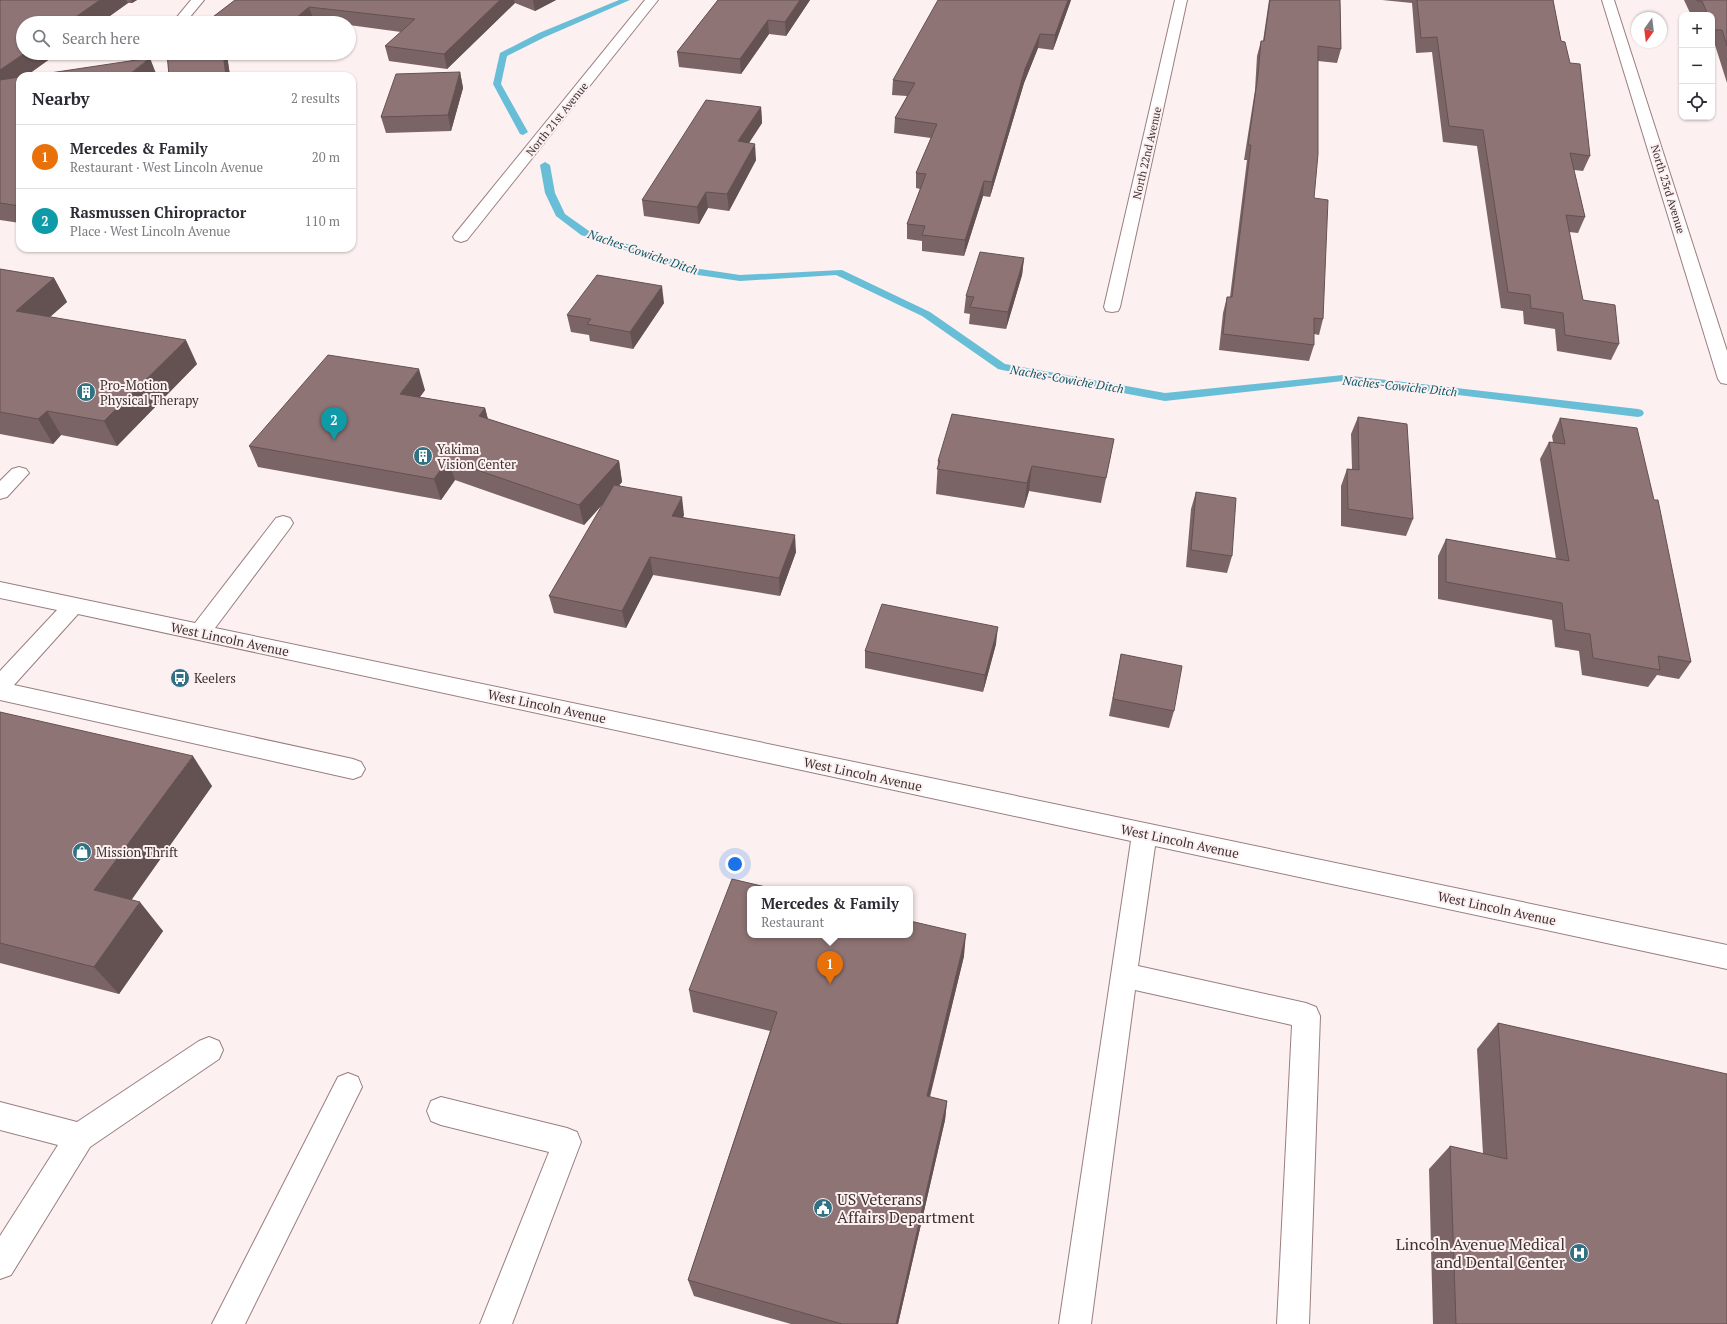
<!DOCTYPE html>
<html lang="en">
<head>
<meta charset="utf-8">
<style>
  body { margin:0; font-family:"PT Serif",serif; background:#f7f7f7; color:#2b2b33 }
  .controls { position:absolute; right:12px; top:12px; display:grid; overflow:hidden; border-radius:8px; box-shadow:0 1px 3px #0004 }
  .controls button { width:36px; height:36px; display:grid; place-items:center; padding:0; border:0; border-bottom:1px solid #e1e1e2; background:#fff; color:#2b2b33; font:20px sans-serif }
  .compass { position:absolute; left:1631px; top:12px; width:36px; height:36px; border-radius:50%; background:#fff; box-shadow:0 1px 3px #0004; rotate:194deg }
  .you { position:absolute; left:735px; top:864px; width:14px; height:14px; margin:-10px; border:3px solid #fff; border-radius:50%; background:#1a73e8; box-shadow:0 0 0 6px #1a73e833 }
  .badge { display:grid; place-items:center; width:26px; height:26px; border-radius:50%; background:#111827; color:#fff; font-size:13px; font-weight:700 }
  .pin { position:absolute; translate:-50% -33px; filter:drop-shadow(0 1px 2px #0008) }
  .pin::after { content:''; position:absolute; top:21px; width:14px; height:12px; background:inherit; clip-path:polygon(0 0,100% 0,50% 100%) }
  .popup { position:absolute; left:747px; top:886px; width:166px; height:52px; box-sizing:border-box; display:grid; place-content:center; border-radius:8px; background:#fff; filter:drop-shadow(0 1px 3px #0005); font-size:13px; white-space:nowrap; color:#7c7c81 }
  .popup b { font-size:15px; color:#2b2b33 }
  .popup::after { content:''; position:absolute; left:50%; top:100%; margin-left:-8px; border:8px solid transparent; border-top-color:#fff }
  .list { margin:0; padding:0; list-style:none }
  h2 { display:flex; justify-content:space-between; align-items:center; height:52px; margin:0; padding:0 16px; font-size:17px }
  h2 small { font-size:13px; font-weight:400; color:#7c7c81 }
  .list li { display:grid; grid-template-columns:26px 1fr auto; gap:12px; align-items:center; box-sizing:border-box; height:64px; padding:0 16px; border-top:1px solid #e1e1e2 }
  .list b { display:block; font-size:15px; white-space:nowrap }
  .list p { margin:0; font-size:13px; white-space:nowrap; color:#7c7c81 }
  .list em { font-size:13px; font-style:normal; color:#7c7c81 }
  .icon { flex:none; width:22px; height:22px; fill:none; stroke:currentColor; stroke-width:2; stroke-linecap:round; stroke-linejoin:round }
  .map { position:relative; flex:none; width:1727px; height:1324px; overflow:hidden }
  .search { position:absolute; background:#fff; box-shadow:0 1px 3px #0004; left:16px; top:16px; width:340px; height:44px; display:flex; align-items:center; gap:10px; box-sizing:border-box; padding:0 14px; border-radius:22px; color:#7c7c81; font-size:15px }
  .panel { position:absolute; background:#fff; box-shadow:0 1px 3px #0004; left:16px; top:72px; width:340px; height:180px; border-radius:12px }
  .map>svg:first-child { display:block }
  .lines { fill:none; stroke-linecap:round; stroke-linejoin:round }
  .stream { fill:#68bed6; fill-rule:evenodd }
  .minor-casing { stroke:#9a7e7f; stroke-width:2 }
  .minor { fill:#fff; fill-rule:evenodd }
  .wall { fill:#7b6465 }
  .shaded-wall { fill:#645152 }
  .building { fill:#8f7475; stroke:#645152 }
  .labels { text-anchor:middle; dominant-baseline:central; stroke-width:4; stroke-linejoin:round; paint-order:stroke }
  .far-street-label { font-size:11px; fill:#3d3132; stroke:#fcf0f0 }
  .far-water-label { font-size:12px; font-style:italic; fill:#095667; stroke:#fcf0f0 }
  .poi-label { font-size:13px; fill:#3d3132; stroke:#fcf0f0; text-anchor:start }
  .street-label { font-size:13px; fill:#3d3132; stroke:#fcf0f0 }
  .near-poi-label { font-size:16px; fill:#3d3132; stroke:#fcf0f0; text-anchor:start }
</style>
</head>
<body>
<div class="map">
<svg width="1727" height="1324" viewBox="0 0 1727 1324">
  <rect width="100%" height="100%" fill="#fcf0f0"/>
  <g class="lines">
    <g class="stream">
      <polygon points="619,0 630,0 545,37 507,56 501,84 528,132 523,135 520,134 493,84 500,53 539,33"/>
      <polygon points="545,162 550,165 555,193 565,214 589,231 700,269 740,275 842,270 930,312 1005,364 1165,393 1343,375 1638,409 1642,410 1644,413 1642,416 1638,417 1343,381 1165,401 1002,370 998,369 922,316 836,275 740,281 698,275 581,235 556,216 545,193 540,165"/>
    </g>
    <g class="minor-casing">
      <g id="minor">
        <polygon points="191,0 204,0 185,23 172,23"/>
        <polygon points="645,0 658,0 467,240 461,242 455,240 453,237 455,234"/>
        <polygon points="1175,0 1187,0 1120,307 1118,311 1112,312 1106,311 1104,307"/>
        <polygon points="1602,0 1614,0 1727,351 1727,384 1721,383 1718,379"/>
        <polygon points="19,467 26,469 29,473 7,497 0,499 0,481 12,469"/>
        <polygon points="283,516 290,518 293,523 290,528 215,628 1727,945 1727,969 1155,846 1138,966 1306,1003 1316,1007 1320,1016 1309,1324 1277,1324 1292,1025 1135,990 1091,1324 1059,1324 1131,841 78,614 14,685 353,759 361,762 365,769 361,776 353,779 0,700 0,671 57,610 0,598 0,582 195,623 276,518"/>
        <polygon points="209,1037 219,1041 223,1050 219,1059 90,1147 11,1275 0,1279 0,1236 58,1145 0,1130 0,1102 77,1122 199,1041"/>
        <polygon points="348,1073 358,1077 362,1087 245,1324 212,1324 338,1077"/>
        <polygon points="441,1097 567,1128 577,1132 581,1142 512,1324 480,1324 549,1152 441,1125 431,1121 427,1111 431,1101"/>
      </g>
    </g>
    <use href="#minor" class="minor"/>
  </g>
  <g class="wall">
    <polygon points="0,0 137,0 132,3 128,3 100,23 23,23 23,53 58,53 26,76 20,76 20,223 0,220"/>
    <polygon points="235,0 556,0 535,11 515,3 447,69 389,61 385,46 401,32 349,25 349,23 328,23 314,21 312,23 205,23"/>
    <polygon points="718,0 810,0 786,36 769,34 741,74 679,67 677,52"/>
    <polygon points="1071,0 1053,50 1038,48 1024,83 990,197 983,196 964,256 922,251 922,241 907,239 907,224 920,189 916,188 916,173 931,138 894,133 895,118 907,96 892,95 893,80"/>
    <polygon points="1269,0 1340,0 1341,49 1337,63 1318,61 1314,198 1323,319 1319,335 1314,334 1314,345 1309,361 1219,350 1223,313 1227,297 1230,297 1247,160 1244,160 1255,90 1257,56 1261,41 1263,41"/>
    <polygon points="1382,0 1553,0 1561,41 1590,156 1583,171 1574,170 1585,217 1578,233 1569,232 1583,300 1619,344 1611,360 1557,351 1555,329 1524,324 1523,311 1501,308 1477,146 1443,142 1432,52 1416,53 1412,3"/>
    <polygon points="1684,0 1727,0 1727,83 1715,45 1712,44 1712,15 1691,15"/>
    <polygon points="167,53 278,53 270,60 227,55 230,76 169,76"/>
    <polygon points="460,72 463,88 451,131 386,133 381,117"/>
    <polygon points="761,107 762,123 749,143 756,160 729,211 708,208 699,224 644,216 642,200"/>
    <polygon points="1024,258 1022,275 1006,329 969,324 970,314 964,313 966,296"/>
    <polygon points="0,269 54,278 67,302 50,317 197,364 117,446 61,435 53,444 0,434"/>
    <polygon points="664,303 633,349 590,341 589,335 571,332 567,315"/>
    <polygon points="425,390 420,397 485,408 488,419 619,461 622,482 619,485 684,515 683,517 796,552 780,596 653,575 626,628 554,613 549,596 604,503 584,525 455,480 441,500 258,467 249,446"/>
    <polygon points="1358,417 1413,519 1406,536 1341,526 1341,486 1347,469 1352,469 1351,434"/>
    <polygon points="1560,418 1691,662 1679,679 1657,675 1648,687 1582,675 1579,651 1555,647 1552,620 1438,599 1438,556 1446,539 1556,559 1540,459 1549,442 1553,442 1552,436"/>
    <polygon points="1114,439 1101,503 1029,491 1024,508 936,494 938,461"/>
    <polygon points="1196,492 1232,556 1227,573 1186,567 1191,509"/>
    <polygon points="996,644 983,692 865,668 865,651"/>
    <polygon points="1121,654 1174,711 1169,728 1109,716"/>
    <polygon points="0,712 212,786 131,900 163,931 119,994 0,963"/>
    <polygon points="964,956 930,1097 947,1101 945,1120 898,1324 791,1324 694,1296 688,1280 770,1031 693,1012 689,990"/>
    <polygon points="1498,1023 1727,1324 1433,1324 1429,1169 1450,1146 1483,1154 1477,1049"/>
  </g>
  <g class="shaded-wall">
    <polygon points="100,0 126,0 128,3 100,23 67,23"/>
    <polygon points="131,0 137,0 132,3"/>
    <polygon points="500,0 514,0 515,3 447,69 444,54"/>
    <polygon points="533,0 556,0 535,11"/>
    <polygon points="800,0 810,0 786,36 785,22"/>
    <polygon points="1068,0 1071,0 1053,50 1055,35"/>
    <polygon points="309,7 314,21 312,23 290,23"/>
    <polygon points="768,20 769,34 741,74 740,59"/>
    <polygon points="1040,34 1038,48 1024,83 990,197 992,182 1025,69"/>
    <polygon points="25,53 58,53 26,76 20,76 20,80 0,95 0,70"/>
    <polygon points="223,53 226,53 227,55 230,76 226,76"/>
    <polygon points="267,53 278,53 270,60"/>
    <polygon points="150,58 157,76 127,76"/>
    <polygon points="460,72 463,88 451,131 448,115"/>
    <polygon points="761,107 762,123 739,158 738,141"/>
    <polygon points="755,144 756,160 729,211 727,194"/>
    <polygon points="984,181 983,196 964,256 965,240"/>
    <polygon points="706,192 708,208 699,224 697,207"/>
    <polygon points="1024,258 1022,275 1006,329 1008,312"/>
    <polygon points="54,278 67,302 29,335 16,311"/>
    <polygon points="662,286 664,303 633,349 630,332"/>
    <polygon points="186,340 197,364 117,446 104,421"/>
    <polygon points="419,369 425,390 407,414 400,394"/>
    <polygon points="485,408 490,428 479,416"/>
    <polygon points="47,411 61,435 53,444 38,419"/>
    <polygon points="448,460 455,480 441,500 434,479"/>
    <polygon points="619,461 622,482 584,525 579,505"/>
    <polygon points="1032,466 1029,491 1024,508 1027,483"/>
    <polygon points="682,497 684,515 675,533 672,516"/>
    <polygon points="795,535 796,552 780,596 779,578"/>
    <polygon points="650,557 653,575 626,628 622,611"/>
    <polygon points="998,627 996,644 983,692 985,675"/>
    <polygon points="193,756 212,786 118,919 94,890"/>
    <polygon points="140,902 163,931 119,994 94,967"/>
    <polygon points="966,934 964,956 925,1115 927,1096"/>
    <polygon points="947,1101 945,1120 898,1324 896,1324"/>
  </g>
  <g class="building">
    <polygon points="0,0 100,0 67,23 23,23 23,53 25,53 0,70"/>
    <polygon points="235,0 500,0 444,54 385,46 415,19 309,7 290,23 205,23"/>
    <polygon points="718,0 800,0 785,22 768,20 740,59 677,52"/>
    <polygon points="938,0 1068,0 1055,35 1040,34 1025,69 992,182 984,181 965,240 922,235 925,226 907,224 926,174 916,173 937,124 895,118 915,83 893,80"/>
    <polygon points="1270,0 1340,0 1341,49 1318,46 1318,154 1314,198 1328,200 1323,319 1314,318 1314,345 1223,334 1227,297 1232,297 1251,145 1248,145 1258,75 1261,41 1264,41"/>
    <polygon points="1417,0 1553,0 1561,41 1565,42 1570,63 1580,64 1590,156 1570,153 1585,217 1566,215 1583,300 1615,305 1619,344 1565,335 1563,313 1531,308 1530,295 1508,292 1483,130 1449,126 1437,37 1421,38"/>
    <polygon points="1697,0 1727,0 1727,46 1722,30 1715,30 1712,24 1712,15 1708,15 1702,1 1697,1"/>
    <polygon points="167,53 223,53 226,76 169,76"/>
    <polygon points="150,58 127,76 30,76"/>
    <polygon points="460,72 448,115 381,117 396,74"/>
    <polygon points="20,77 20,206 0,203 0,80"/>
    <polygon points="706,100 761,107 738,141 755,144 727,194 706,192 697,207 642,200"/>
    <polygon points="980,252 1024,258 1008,312 970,307 974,297 966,296"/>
    <polygon points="0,269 54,278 16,311 186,340 104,421 47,411 38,419 0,412"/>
    <polygon points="597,275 662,286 630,332 587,324 591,319 567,315"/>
    <polygon points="328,355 419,369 400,394 485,408 479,416 619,461 579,505 448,460 434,479 249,446"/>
    <polygon points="952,414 1114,439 1106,478 1032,466 1027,483 937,469 940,461 938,461"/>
    <polygon points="1358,417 1407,424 1413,519 1348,509 1347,469 1359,470"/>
    <polygon points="1560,418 1637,428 1654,500 1658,500 1691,662 1658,656 1660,670 1593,658 1590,634 1565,630 1562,603 1446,582 1446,539 1569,561 1549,442 1565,444"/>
    <polygon points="614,485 682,497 672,516 795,535 779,578 650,557 622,611 549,596"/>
    <polygon points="1196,492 1236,498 1232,556 1191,550"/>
    <polygon points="882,604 998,627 985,675 865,651"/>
    <polygon points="1121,654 1182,666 1174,711 1113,699"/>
    <polygon points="0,712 193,756 94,890 140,902 94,967 0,943"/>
    <polygon points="732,879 774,889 750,889 750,935 910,935 910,921 966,934 927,1096 947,1101 896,1324 842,1324 688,1280 777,1012 689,990"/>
    <polygon points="1498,1023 1727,1074 1727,1324 1456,1324 1450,1146 1507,1159"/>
  </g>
  <defs>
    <g id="building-disc" transform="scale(1)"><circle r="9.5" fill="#307284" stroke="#fcf0f0"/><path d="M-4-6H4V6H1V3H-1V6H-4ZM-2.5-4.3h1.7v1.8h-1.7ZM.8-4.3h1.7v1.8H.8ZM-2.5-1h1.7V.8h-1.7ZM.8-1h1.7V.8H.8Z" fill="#fff"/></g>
    <g id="bus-disc" transform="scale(1)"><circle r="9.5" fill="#307284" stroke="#fcf0f0"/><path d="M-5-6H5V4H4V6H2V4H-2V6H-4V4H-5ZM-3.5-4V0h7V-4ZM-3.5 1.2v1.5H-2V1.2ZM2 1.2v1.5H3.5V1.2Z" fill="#fff"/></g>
    <g id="shop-disc" transform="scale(1)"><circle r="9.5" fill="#307284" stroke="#fcf0f0"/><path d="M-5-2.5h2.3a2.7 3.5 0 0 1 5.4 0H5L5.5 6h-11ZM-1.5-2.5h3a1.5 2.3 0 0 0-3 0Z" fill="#fff"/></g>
    <g id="civic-disc" transform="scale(1)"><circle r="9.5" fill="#307284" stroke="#fcf0f0"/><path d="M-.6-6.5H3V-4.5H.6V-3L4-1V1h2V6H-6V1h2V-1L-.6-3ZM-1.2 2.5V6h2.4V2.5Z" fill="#fff"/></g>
    <g id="hospital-disc" transform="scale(1)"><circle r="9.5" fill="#307284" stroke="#fcf0f0"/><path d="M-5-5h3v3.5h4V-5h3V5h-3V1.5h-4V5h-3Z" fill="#fff"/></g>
  </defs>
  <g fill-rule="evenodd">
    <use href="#building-disc" x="86" y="392"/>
    <use href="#building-disc" x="423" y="456"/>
    <use href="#bus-disc" x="180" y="678"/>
    <use href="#shop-disc" x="82" y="852"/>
    <use href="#civic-disc" x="823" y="1208"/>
    <use href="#hospital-disc" x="1579" y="1253"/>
  </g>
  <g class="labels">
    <g class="far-street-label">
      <text transform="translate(557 119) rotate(-51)">North 21st Avenue</text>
      <text transform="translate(1147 153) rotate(-77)">North 22nd Avenue</text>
      <text transform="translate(1668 189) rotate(73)">North 23rd Avenue</text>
    </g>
    <g class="far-water-label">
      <text transform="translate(643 252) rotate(19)">Naches-Cowiche Ditch</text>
      <text transform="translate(1067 379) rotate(10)">Naches-Cowiche Ditch</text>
      <text transform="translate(1400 386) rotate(6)">Naches-Cowiche Ditch</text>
    </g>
    <g class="poi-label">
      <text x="100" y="385">Pro-Motion<tspan x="100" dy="15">Physical Therapy</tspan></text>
      <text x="437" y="449">Yakima<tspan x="437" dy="15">Vision Center</tspan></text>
      <text x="194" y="678">Keelers</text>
      <text x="96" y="852">Mission Thrift</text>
    </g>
    <g class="street-label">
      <text transform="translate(230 639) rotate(12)">West Lincoln Avenue</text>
      <text transform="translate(547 706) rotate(12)">West Lincoln Avenue</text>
      <text transform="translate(863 774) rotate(12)">West Lincoln Avenue</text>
      <text transform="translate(1180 841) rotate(12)">West Lincoln Avenue</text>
      <text transform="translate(1497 908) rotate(12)">West Lincoln Avenue</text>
    </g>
    <g class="near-poi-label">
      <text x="837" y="1199">US Veterans<tspan x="837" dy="18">Affairs Department</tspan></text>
      <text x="1565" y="1244" text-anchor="end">Lincoln Avenue Medical<tspan x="1565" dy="18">and Dental Center</tspan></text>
    </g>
  </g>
</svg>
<div class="controls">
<button>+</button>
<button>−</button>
<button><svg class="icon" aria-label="locate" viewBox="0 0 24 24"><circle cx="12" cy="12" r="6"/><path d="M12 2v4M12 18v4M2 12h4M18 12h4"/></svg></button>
</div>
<svg class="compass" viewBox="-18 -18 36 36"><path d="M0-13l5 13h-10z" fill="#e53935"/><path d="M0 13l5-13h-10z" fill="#7c7c81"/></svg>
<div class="you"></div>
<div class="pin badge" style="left:830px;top:984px;background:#e8710a">1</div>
<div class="popup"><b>Mercedes &amp; Family</b>Restaurant</div>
<div class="pin badge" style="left:334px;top:440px;background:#0f9aa8">2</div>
<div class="search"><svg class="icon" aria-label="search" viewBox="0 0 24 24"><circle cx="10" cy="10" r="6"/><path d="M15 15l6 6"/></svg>Search here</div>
<section class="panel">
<h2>Nearby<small>2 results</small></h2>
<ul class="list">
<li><span class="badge" style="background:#e8710a">1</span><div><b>Mercedes &amp; Family</b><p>Restaurant · West Lincoln Avenue</p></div><em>20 m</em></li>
<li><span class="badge" style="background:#0f9aa8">2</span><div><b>Rasmussen Chiropractor</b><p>Place · West Lincoln Avenue</p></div><em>110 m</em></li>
</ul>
</section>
</div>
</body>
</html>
